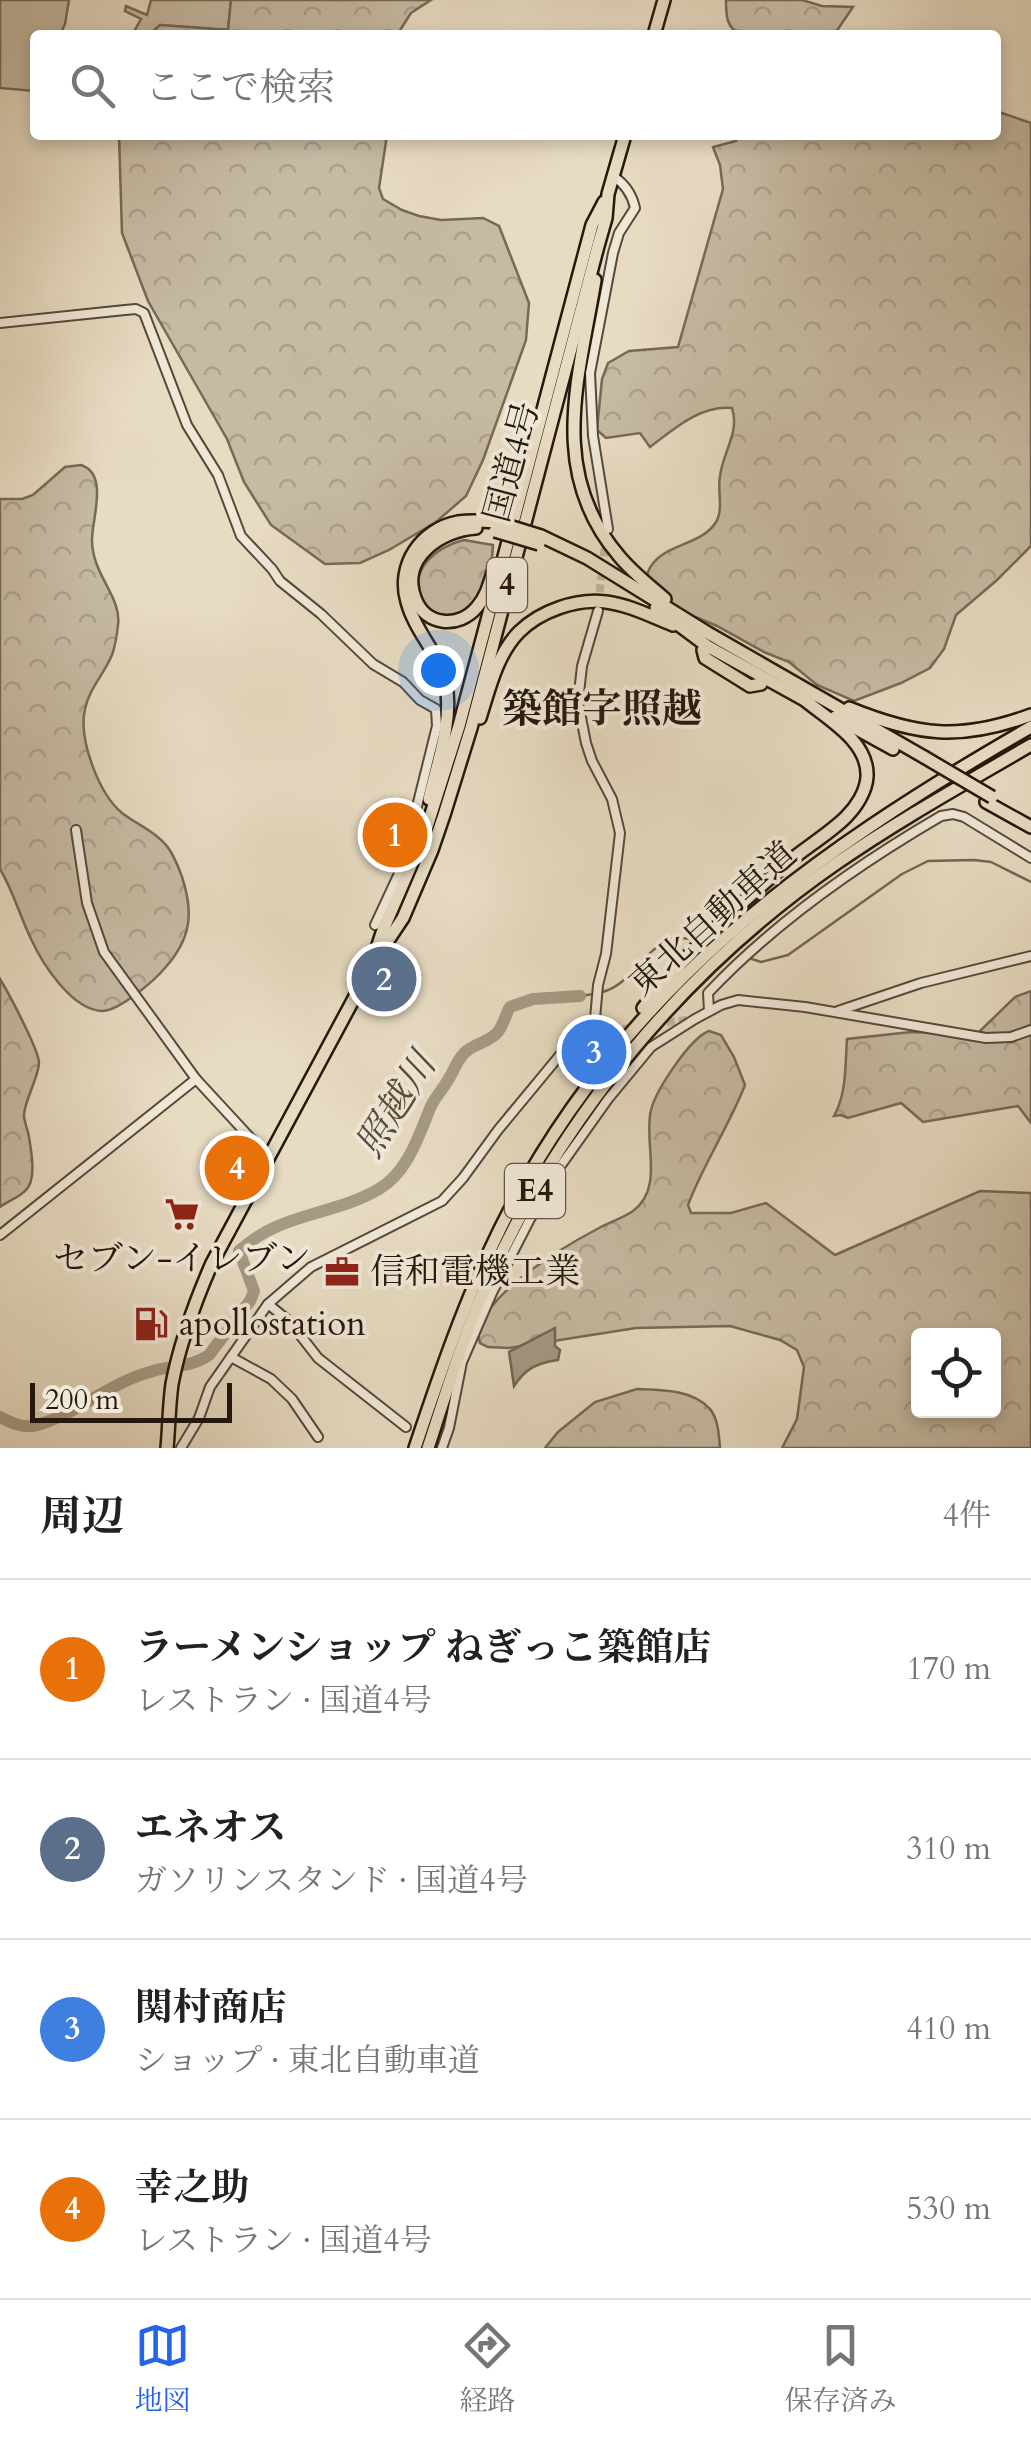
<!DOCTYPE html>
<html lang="ja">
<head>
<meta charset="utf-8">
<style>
  body { margin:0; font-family:Cardo,"Noto Serif JP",serif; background:#f6f6f6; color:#222 }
  .controls { position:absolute; right:30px; bottom:30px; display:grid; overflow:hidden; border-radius:10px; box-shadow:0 5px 15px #0003 }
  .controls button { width:90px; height:90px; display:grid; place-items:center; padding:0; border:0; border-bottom:2px solid #e0e0e0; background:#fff; color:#222; font:50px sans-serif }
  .scale { position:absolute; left:30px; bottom:25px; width:202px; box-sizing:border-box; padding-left:10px; border:5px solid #26180c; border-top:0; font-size:28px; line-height:35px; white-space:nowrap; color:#26180c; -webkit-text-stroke:8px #efe8d7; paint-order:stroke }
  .you { position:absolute; left:438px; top:670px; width:35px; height:35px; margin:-25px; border:8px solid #fff; border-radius:50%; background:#1a73e8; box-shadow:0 0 0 15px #1a73e833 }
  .badge { display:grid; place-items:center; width:65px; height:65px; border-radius:50%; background:#2563eb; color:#fff; font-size:32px; font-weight:700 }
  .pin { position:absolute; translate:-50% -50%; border:5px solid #fff; box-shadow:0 2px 10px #0006 }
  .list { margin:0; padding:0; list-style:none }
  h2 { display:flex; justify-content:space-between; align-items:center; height:130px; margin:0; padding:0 40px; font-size:42px }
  h2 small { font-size:32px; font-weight:400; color:#767676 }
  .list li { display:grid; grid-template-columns:65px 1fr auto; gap:30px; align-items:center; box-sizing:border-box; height:180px; padding:0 40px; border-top:2px solid #e0e0e0 }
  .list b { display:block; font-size:38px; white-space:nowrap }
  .list p { margin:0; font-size:32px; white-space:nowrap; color:#767676 }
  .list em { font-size:32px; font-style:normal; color:#767676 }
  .icon { flex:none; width:55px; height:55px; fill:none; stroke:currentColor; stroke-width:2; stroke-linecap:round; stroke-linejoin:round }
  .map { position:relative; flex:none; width:1031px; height:1448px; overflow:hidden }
  .search { position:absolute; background:#fff; box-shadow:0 5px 15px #0003; left:30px; right:30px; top:30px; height:110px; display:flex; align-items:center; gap:25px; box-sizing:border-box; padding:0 35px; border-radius:10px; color:#767676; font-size:38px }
  .sheet { height:850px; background:#fff }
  nav { display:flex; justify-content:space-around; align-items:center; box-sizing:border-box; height:140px; border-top:2px solid #e0e0e0; background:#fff; font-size:28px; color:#767676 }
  nav a { display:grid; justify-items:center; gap:5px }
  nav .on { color:#2563eb }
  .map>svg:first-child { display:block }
  .green { fill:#c6baa3; stroke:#766958; stroke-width:2.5 }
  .forest { fill:url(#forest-crowns); stroke:#766958; stroke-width:2.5; fill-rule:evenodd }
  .water { fill:#a59984; stroke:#726554; stroke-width:2.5 }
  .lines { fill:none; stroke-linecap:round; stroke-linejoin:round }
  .stream { stroke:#726554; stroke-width:2.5 }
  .river { stroke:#a59984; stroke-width:12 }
  .minor-tunnel { stroke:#c0b49e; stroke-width:8; stroke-dasharray:8 4; stroke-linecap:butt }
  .minor-casing { stroke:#56493a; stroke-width:12 }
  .highway-casing { stroke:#26180c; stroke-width:16 }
  .minor { stroke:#efe8d7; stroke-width:8 }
  .highway { stroke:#e7dbc2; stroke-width:11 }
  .highway-bridge-casing { stroke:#26180c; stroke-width:16; stroke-linecap:butt }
  .highway-bridge { stroke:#e7dbc2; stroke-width:11 }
  .labels { text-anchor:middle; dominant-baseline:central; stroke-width:8; stroke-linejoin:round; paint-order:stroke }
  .shield { fill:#efe8d7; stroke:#625649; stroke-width:2.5 }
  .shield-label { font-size:32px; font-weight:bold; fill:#26180c }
  .street-label { font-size:35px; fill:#26180c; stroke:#efe8d7 }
  .poi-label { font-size:35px; fill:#26180c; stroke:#efe8d7; text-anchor:start }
  .water-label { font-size:38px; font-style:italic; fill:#594c3c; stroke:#efe8d7 }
  .quarter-label { font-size:40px; font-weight:bold; fill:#26180c; stroke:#efe8d7 }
</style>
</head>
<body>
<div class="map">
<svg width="1031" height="1448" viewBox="0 0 1031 1448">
  <defs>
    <pattern id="forest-crowns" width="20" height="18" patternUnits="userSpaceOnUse" patternTransform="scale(2.5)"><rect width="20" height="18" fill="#c6baa3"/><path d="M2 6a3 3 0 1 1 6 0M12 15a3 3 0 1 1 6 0" fill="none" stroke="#aa9f8b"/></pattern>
  </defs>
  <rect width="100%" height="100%" fill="#e7dbc2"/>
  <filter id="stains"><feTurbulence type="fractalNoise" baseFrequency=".002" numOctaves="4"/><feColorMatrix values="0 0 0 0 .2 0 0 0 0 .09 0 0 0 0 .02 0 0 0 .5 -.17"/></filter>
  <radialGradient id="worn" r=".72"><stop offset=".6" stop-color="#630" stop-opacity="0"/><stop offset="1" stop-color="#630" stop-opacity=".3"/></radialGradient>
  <g class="green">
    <polygon points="0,0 69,0 65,24 60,35 35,35 35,91 0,88"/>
    <polygon points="151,0 231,0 228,30 160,25 149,35 132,35 141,19 125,11 126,6 147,15"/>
  </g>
  <g class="forest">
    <polygon points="231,0 431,0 411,13 397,35 149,35 160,25 228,30"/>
    <path d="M726,0H802L822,6L853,7L834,35H741C726,27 726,16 726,0Z"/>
    <path d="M996,111L1031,123V546L997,580L956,615L944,649L930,668L901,683L854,701L817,685L789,662L764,652L717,626L698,618L666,609L646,587C647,582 646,577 648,572C659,543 701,547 716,522C724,509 717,490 720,476C723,452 740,432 732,408C700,405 674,429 650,447L640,433L606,438L597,430L602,379L608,363L629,351L678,347L723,189L720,165L713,147L736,141L733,135H996Z"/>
    <polygon points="119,135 387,135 379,188 383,199 402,210 419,216 441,220 483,218 499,226 529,303 526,340 483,460 466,496 436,522 389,550 360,563 325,564 271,525 244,482 227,439 148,301 122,233"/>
    <path d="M81,465C109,474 92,518 92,540C92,575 122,597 118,625C117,635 115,646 112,655C104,674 89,689 85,709C78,739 99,794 122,813C136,824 153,830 165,844C173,852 178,866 182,877C194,913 191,939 165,968C154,981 120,1010 103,1011C72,1011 42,963 31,939C20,916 13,891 0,869V499H22L33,495L65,467Z"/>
    <path d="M464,540L493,545C492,570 484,600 462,613C455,617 447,620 439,617C432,615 426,608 423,601C406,571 437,546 464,540Z"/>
    <path d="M0,979C8,992 39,1050 39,1063C38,1079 25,1099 24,1115C24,1122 28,1130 29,1137C31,1151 37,1179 26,1190C20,1197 8,1201 0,1207Z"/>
    <path d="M1031,991V1123L1018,1106L923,1122L901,1103L848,1118L841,1115L834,1116C847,1093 845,1065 847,1039L911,1032L977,1034L1015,997Z"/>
    <path d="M709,1031L721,1035L734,1057L745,1085C729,1126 704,1163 688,1205L691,1213H731L766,1203L835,1255L980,1191L1031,1193V1448H782L797,1419L804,1367L797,1350L780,1340L730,1326L636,1328L509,1348L488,1347L480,1343C473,1323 488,1311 499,1298C527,1269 563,1247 599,1228C610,1222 623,1218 633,1211C665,1187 643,1142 651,1110C656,1090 690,1038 709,1031ZM918,1336H994V1410H918Z"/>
    <path d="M637,1389C660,1390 691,1389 709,1408C718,1417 719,1435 720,1448H545L558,1432L595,1402Z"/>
  </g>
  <path class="water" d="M555,1328V1346L560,1350L558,1360C537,1363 526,1368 514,1386L509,1352Z"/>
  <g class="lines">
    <g class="stream">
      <polyline points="749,958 761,962 788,955 902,874 928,861 974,860 991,862 1031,882"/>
      <path d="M602,992C639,983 650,927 693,940"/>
      <polyline points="580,996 594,994"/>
    </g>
    <path class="river" d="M0,1417C12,1423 24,1429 37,1425C77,1414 109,1383 150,1372C170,1365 191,1368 209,1355L250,1301L254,1291L239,1251C281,1212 333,1216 379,1189C408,1172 419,1135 431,1106C436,1096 443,1089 448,1080C452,1074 455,1066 459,1060C468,1044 484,1045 496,1034C503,1028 505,1015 510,1007L533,999L580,996"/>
    <g class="minor-tunnel">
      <polyline points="598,604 606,539"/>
      <polyline points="655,1024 695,1019"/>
      <polyline points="611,1031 637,1027"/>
    </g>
    <g class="minor-casing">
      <g id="minor">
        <polyline points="0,323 125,310 136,309 144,313 187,425 218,475 241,536 272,569 280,581 321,614 373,664 403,682 420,700 436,709 437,726 402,867 375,925"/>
        <path d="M608,529L593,436L590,373L613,253L619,233L635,208C632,194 625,184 613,176"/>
        <polyline points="76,830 87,903 104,952 196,1079 268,1157"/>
        <path d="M709,1011L708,993C775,922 857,865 941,816L953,814L964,817L1031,858"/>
        <polyline points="838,1011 921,983 1031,956"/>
        <polyline points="594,1030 598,985 606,954 620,833 612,799 592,761 586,743 578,702 582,666 598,611"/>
        <polyline points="0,1235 196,1079"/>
        <polyline points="268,1304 290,1322 318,1358 406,1427"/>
        <polyline points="231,1357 271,1379 292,1399 318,1437"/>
        <polyline points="181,1448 199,1418 210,1387 268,1304 311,1267 442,1201 463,1178 498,1130 565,1049 588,1031 611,1031"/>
        <polyline points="442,1448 449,1428 462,1362 492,1293 530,1219 559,1168 608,1099 651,1047 695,1019 721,1005 738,1000 805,1007 986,1038 1011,1037 1031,1030"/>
      </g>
    </g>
    <g class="highway-casing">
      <g id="highway">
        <polyline points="654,35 664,0"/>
        <path d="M595,280C579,378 547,472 619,556C632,572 649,585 665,599"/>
        <path d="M476,528C441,530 400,558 415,598C425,626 459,629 477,607C486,597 489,585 493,572"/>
        <polyline points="541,536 587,558 708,633 924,757"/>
        <polyline points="656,608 707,646 810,703"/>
        <polyline points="703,650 705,658 750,686 761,684"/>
        <path d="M849,708C918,736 960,741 1031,715"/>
        <polyline points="835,717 893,749"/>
        <path d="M480,718C489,690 497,654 519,632C540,611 577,598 606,602C630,605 652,617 673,625"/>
        <path d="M429,799C437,764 453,721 446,685C440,654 415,632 407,602C396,565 421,529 458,522C471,520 484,521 496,522"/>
        <polyline points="986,802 1031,827"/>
        <polyline points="377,948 383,930 425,833 459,726 592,225 604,202"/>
        <path d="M643,1008C684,955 735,908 785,865C804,848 828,835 846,817C856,807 866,792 867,777C869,742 829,720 806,701"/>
        <path d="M167,1448C169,1427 169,1405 172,1384C180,1342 195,1302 212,1263L373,963L403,918L432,850L444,815L471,728L598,246L606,218L608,194L625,135"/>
        <path d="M415,1448C440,1373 465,1300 500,1229C617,992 808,855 1031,727"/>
        <path d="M428,1448C446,1393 463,1337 487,1284C562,1115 685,968 837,863C899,820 966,783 1031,745"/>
      </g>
    </g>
    <use href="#minor" class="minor"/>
    <use href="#highway" class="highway"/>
    <g class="highway-bridge-casing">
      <g id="highway-bridge">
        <polyline points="496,522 541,536"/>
        <polyline points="495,531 539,544"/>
        <polyline points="924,757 992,797"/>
      </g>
    </g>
    <use href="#highway-bridge" class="highway-bridge"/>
  </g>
  <defs>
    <g id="supermarket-bare" transform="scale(2.7)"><path d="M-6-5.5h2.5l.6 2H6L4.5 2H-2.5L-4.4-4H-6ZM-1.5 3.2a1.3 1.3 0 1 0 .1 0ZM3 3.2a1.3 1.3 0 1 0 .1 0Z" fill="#8f2418" stroke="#efe8d7" stroke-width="2.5" paint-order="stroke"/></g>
    <g id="office-bare" transform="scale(2.7)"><path d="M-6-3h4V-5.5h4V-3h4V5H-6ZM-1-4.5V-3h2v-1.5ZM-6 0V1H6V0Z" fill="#8f2418" stroke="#efe8d7" stroke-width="2.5" paint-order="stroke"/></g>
    <g id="fuel-bare" transform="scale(2.7)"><path d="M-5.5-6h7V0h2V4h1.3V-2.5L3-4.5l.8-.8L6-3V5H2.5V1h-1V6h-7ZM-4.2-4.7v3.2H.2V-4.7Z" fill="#8f2418" stroke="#efe8d7" stroke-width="2.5" paint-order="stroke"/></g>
  </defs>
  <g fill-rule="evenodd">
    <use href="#supermarket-bare" x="182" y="1214"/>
    <use href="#office-bare" x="342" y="1272"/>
    <use href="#fuel-bare" x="151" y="1324"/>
  </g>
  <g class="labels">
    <g class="shield">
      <rect x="487" y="558" width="40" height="54" rx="8"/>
      <rect x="505" y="1164" width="60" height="54" rx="8"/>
    </g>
    <g class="shield-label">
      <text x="507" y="585">4</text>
      <text x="535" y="1191">E4</text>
    </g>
    <g class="street-label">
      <text transform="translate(512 462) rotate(-75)">国道4号</text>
      <text transform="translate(713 919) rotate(-42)">東北自動車道</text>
    </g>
    <g class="poi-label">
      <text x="182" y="1259" text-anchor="middle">セブン-イレブン</text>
      <text x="370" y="1272">信和電機工業</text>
      <text x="179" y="1324">apollostation</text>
    </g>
    <g class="water-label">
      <text transform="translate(396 1105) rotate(-58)">照越川</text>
    </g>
    <g class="quarter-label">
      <text x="602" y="709">築館字照越</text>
    </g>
  </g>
  <rect width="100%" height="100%" filter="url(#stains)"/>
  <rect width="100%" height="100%" fill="url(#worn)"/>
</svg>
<div class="controls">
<button><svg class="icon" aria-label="locate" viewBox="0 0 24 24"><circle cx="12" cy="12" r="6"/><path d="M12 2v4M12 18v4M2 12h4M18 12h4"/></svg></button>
</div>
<div class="scale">200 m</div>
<div class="you"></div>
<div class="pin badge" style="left:395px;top:835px;background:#e8710a">1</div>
<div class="pin badge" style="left:384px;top:979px;background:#5c6f8a">2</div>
<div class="pin badge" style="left:594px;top:1052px;background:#3f7fe0">3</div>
<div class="pin badge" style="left:237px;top:1168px;background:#e8710a">4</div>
<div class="search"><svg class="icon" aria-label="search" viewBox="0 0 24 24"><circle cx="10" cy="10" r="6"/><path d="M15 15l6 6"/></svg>ここで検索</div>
</div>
<section class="sheet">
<h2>周辺<small>4件</small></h2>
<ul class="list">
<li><span class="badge" style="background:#e8710a">1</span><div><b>ラーメンショップ ねぎっこ築館店</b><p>レストラン · 国道4号</p></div><em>170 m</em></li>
<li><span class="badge" style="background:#5c6f8a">2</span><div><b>エネオス</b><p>ガソリンスタンド · 国道4号</p></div><em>310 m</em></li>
<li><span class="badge" style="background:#3f7fe0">3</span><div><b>関村商店</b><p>ショップ · 東北自動車道</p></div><em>410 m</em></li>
<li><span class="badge" style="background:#e8710a">4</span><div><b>幸之助</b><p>レストラン · 国道4号</p></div><em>530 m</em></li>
</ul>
</section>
<nav>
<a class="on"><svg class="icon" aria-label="map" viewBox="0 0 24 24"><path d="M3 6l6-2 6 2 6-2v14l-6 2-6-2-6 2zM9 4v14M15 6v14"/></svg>地図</a>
<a><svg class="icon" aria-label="directions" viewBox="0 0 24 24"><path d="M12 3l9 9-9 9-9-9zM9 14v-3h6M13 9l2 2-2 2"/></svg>経路</a>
<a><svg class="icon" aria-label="saved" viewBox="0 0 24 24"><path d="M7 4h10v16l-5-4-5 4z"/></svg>保存済み</a>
</nav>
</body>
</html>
